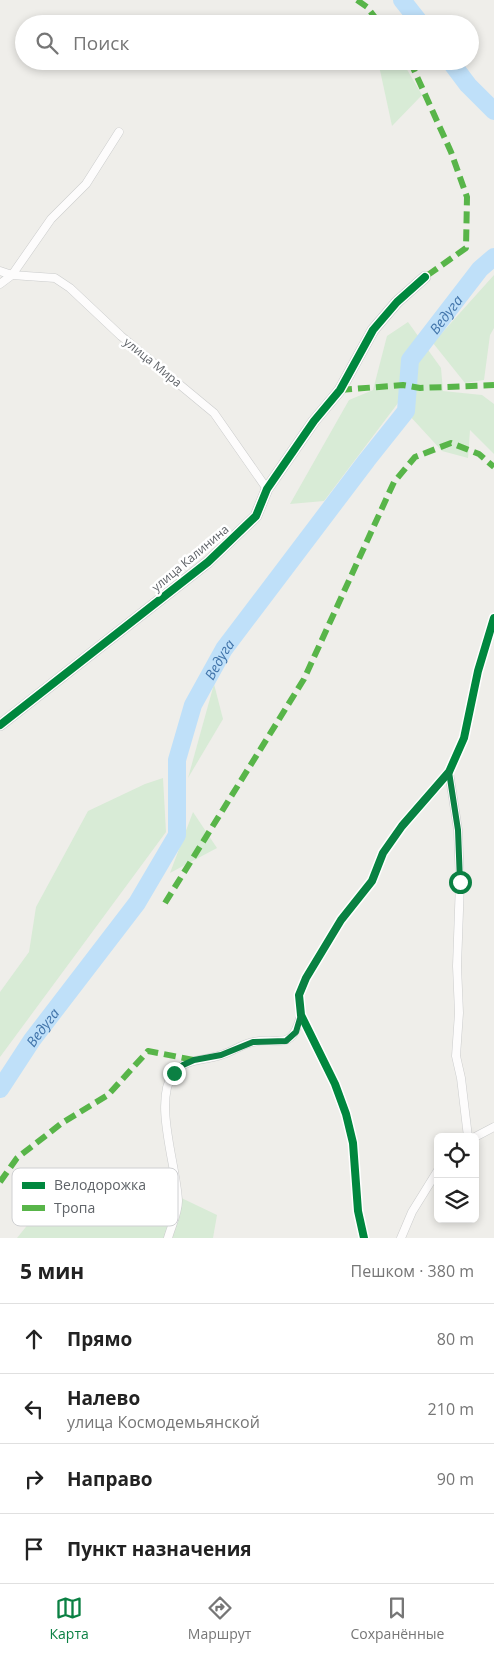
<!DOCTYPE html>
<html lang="ru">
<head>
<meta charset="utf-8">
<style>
  body { margin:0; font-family:"Open Sans",sans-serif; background:#f6f6f6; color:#222 }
  .controls { position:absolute; right:15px; bottom:15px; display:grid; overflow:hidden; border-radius:8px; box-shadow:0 2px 8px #0003 }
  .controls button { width:45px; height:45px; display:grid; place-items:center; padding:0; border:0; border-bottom:1px solid #e0e0e0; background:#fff; color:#222; font:25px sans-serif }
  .stop { position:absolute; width:15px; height:15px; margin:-11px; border:4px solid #0b8043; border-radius:50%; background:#fff }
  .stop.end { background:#0b8043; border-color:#fff; box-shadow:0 1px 5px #0008 }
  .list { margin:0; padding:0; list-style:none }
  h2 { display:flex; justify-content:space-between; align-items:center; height:65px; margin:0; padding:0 20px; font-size:21px }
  h2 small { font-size:16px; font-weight:400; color:#767676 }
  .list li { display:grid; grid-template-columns:32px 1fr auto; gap:15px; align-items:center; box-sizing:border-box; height:70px; padding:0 20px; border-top:1px solid #e0e0e0 }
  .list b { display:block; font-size:19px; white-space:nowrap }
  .list p { margin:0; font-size:16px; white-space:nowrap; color:#767676 }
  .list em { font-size:16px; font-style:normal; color:#767676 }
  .icon { flex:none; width:28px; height:28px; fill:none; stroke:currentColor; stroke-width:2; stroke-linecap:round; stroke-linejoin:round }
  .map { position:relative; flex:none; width:494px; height:1238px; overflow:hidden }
  .search { position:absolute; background:#fff; box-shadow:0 2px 8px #0003; left:15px; right:15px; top:15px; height:55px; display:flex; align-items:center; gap:12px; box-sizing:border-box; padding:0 18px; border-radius:28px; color:#767676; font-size:19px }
  .sheet { height:345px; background:#fff }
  nav { display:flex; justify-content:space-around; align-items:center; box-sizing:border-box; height:70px; border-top:1px solid #e0e0e0; background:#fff; font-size:14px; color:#767676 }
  nav a { display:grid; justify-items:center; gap:2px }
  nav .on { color:#0b8043 }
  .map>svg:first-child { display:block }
  .green { fill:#d8ebd6 }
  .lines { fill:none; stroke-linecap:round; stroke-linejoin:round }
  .river { stroke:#bfe0f9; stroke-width:18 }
  .street-casing { stroke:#cbcccc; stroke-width:9 }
  .secondary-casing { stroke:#cacacb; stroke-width:12 }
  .street { stroke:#fdfcfc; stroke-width:8 }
  .secondary { stroke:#fdfcfc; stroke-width:10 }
  .quiet { stroke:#58b549; stroke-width:6; stroke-dasharray:12 6; stroke-linecap:butt }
  .cycleway-casing { stroke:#fff; stroke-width:11 }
  .cycleway { stroke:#00873e; stroke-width:8 }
  .route { stroke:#0b8043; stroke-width:6 }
  .labels { text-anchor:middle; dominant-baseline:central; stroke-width:5; stroke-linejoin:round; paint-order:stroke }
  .street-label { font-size:12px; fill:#5f6368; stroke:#fff }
  .water-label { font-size:14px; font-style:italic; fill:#4174aa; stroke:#fff }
  .key { fill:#fff; stroke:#cfd0d2; stroke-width:1 }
  .key-label { font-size:14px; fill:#5f6368 }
</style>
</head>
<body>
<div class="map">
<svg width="494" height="1238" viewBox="0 0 494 1238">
  <rect width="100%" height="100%" fill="#efeeea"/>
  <g class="green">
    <polygon points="378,61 402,61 422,95 392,126"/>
    <polygon points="494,275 494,328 490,335 484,380 465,383 433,343"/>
    <polygon points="408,322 441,368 443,391 482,395 494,404 494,454 470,430 468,458 442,451 398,403 324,501 290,504 349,400 373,390 387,336"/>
    <polygon points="214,684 223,719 188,778"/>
    <polygon points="163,778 166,832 0,1057 0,992 29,952 36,907 88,811 145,784"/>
    <polygon points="193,812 217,848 170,873"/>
    <polygon points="66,1177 150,1183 217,1215 213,1238 17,1238"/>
  </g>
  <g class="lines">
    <g class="river">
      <polyline points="402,0 421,24"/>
      <polyline points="450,61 468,85 494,111"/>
      <path id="s1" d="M0,1089L32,1040L137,903L177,835V760L193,705L224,649L367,460L406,411L410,360L480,269L494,257"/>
    </g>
    <g class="street-casing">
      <g id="street">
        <polyline points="0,271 12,275 51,219 86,184 119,132"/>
        <polyline points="0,284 12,275 55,278 70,288 121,336 214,413 267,489"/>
        <polyline points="449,772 458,830 460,882 457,966 459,1013 456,1056 461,1078 468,1137"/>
        <polyline points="475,1137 494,1127"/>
        <path d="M168,1238C171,1227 178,1213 178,1201C177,1168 153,1101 173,1074C185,1058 204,1061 221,1055C232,1052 242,1044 253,1042C281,1036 291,1053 301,1015"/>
        <polyline points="364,1238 358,1211 353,1143 346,1114 335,1084 301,1015 299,995 306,978 341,920 372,881 383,853 402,826 449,772 464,738 478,671 494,618"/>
        <polyline points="401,1238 412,1212 438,1170"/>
      </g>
    </g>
    <g class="secondary-casing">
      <polyline id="secondary" points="0,725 208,562 256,516 267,489 314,421 340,390 373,330 397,302 425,277"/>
    </g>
    <use href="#street" class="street"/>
    <use href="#secondary" class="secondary"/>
    <g class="quiet">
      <polyline points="357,0 367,7 380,24"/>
      <polyline points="410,61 451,152 467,197 466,248 425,277"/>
      <polyline points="340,390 403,385 420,388 494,385"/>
      <polyline points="165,903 304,679 394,482 415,457 451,443 479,454 494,467"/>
      <polyline points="0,1182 17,1158 62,1123 108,1095 148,1051 194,1060"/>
    </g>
    <g class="cycleway-casing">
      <g id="cycleway">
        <polyline points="0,725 208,562 256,516 267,489 314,421 340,390 373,330 397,302 425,277"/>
        <polyline points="364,1238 358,1211 353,1143 346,1114 335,1084 301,1015 299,995 306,978 341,920 372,881 383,853 402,826 449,772 464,738 478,671 494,618"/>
      </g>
    </g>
    <use href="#cycleway" class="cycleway"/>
  </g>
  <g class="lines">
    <polyline class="route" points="174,1073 183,1065 194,1060 221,1055 253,1042 286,1041 296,1032 301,1015 299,995 306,978 341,920 372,881 383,853 402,826 449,772 458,830 460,882"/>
  </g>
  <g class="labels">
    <g class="street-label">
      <text transform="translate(153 362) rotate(39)">улица Мира</text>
      <text transform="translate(190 558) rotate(-40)">улица Калинина</text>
    </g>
    <g class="water-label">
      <text stroke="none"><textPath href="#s1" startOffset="915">Ведуга</textPath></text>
      <text stroke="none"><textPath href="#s1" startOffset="495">Ведуга</textPath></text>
      <text stroke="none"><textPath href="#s1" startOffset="75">Ведуга</textPath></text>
    </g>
  </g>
  <rect x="12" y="1168" width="166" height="58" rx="8" class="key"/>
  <rect x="22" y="1182" width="23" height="7" fill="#00873e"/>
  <rect x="22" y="1205" width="23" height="6" fill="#58b549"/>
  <g class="key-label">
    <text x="54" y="1190">Велодорожка</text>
    <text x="54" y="1213">Тропа</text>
  </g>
</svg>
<div class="controls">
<button><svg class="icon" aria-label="locate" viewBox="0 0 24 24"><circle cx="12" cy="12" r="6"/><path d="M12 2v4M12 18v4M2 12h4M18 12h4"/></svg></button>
<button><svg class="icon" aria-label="layers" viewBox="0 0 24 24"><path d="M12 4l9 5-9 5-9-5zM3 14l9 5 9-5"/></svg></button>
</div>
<div class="stop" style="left:460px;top:882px"></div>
<div class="stop end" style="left:174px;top:1073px"></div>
<div class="search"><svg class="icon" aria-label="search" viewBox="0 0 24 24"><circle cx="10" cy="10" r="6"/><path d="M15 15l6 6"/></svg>Поиск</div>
</div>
<section class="sheet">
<h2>5 мин<small>Пешком · 380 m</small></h2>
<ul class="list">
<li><svg class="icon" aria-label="ahead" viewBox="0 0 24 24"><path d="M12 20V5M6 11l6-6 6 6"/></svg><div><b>Прямо</b></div><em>80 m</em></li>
<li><svg class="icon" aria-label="left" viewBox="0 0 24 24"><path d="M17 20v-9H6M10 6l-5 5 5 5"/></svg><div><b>Налево</b><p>улица Космодемьянской</p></div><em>210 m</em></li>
<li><svg class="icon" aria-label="right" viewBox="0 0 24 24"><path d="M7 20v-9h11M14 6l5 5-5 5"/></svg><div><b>Направо</b></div><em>90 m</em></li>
<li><svg class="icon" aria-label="arrive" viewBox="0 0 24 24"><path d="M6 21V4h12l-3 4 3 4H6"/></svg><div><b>Пункт назначения</b></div></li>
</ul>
</section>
<nav>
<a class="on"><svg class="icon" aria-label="map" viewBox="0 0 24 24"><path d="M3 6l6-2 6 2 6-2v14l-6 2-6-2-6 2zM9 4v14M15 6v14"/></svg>Карта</a>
<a><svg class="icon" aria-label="directions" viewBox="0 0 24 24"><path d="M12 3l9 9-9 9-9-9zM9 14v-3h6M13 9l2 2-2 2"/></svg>Маршрут</a>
<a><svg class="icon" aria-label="saved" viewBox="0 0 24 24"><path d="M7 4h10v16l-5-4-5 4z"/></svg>Сохранённые</a>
</nav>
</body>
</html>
